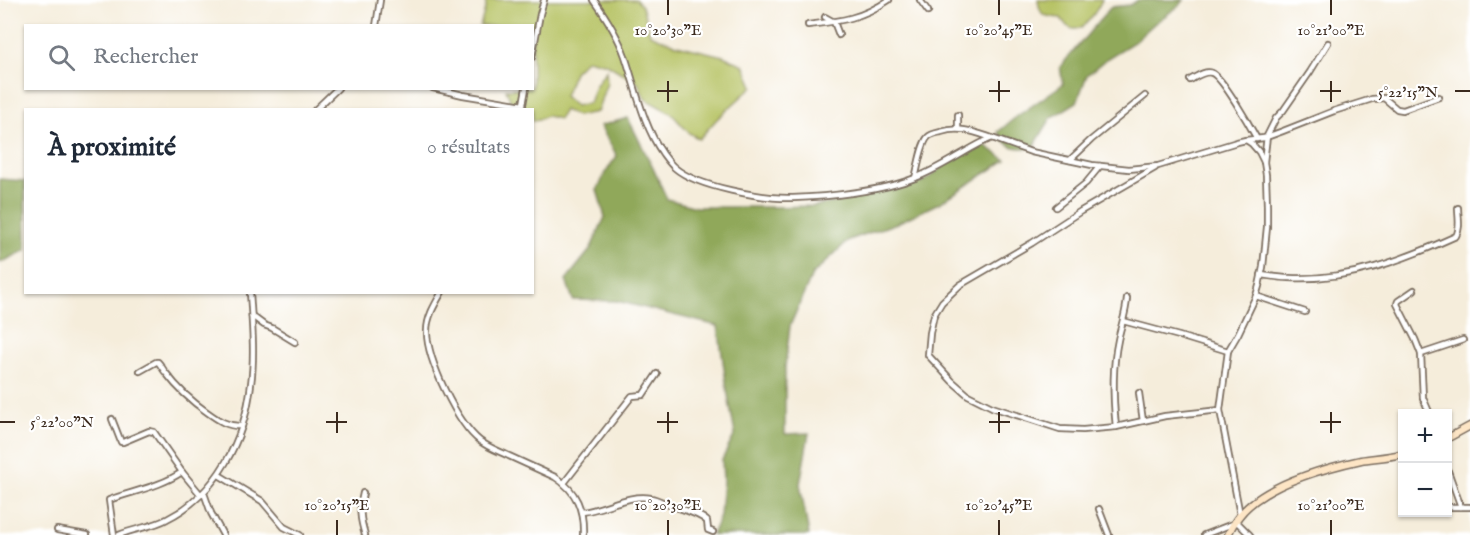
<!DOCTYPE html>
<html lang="fr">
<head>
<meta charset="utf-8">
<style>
  body { margin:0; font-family:"IM FELL English",serif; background:#f2f2f3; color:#1f2937 }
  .controls { position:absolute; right:18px; bottom:18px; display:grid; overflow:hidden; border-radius:0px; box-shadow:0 2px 4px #0004 }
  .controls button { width:54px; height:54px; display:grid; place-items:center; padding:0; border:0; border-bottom:2px solid #e0e1e3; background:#fff; color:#1f2937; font:30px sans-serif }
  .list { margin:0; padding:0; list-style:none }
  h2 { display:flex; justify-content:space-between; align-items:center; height:78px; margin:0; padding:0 24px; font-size:26px }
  h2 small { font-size:20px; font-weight:400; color:#747a83 }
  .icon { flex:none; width:33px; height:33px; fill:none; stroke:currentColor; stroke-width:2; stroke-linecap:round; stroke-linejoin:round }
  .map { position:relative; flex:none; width:1470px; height:535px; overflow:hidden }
  .search { position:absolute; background:#fff; box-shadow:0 2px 4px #0004; left:24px; top:24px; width:510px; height:66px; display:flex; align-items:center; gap:15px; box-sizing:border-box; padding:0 21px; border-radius:0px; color:#747a83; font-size:22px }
  .panel { position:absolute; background:#fff; box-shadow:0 2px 4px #0004; left:24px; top:108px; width:510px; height:186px; border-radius:0px }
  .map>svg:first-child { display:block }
  .green { fill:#b6c264; stroke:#787641; stroke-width:1.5 }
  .forest { fill:#90a85a; stroke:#66693c; stroke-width:1.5 }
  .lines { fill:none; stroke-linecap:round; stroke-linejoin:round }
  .street-casing { stroke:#7c6e60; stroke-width:8 }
  .secondary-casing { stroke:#7c6e60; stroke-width:9 }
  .street { stroke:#fff; stroke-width:4.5 }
  .secondary { stroke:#fde5c5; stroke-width:6 }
  .ticks { fill:none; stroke:#3b2a1e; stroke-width:2 }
  .ticks-label { font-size:15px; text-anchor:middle; fill:#3b2a1e; stroke:#fff; stroke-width:4.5; stroke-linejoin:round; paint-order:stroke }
</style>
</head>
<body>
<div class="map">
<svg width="1470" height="535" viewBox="0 0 1470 535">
  <rect width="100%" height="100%" fill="#fff"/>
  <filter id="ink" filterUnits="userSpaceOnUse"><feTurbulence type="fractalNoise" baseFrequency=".0167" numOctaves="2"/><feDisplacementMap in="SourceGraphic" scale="12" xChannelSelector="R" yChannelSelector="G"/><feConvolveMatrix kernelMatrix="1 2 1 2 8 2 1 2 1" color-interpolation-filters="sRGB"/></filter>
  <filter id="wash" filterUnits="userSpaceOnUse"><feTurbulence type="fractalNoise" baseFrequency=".008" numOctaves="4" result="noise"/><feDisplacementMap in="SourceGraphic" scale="24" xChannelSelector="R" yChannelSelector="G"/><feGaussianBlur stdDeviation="1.35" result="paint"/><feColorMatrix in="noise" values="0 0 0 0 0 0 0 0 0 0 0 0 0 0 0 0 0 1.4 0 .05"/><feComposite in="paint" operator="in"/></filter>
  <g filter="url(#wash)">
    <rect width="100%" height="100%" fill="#f5eddb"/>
    <g class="green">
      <polygon points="485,0 636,0 642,6 650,34 677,45 723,56 744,65 753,86 717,119 699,139 689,133 671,113 645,99 638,83 607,64 587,59 574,72 564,96 575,106 589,103 595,86 606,70 607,83 597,112 577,116 564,110 559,119 547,116 533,121 532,110 510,109 510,100 506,89 532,88 532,26 480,26 486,6"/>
      <path d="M1038,0H1102C1097,10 1082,38 1067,26C1065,24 1063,21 1061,18C1045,16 1040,18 1038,0Z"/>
    </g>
    <g class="forest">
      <path d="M1138,0H1184L1179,6L1155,23L1134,42L1106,59L1087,75L1077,102L1051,118L1033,148C1014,149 1008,148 998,132L1016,117L1063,84L1060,67L1111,7L1130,5Z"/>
      <polygon points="628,118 653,168 667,199 696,207 773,207 814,206 849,200 889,189 923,182 945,165 981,143 1006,160 941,202 897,223 849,240 812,275 790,326 785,367 785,434 809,433 800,484 809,535 712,535 720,516 723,480 722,460 735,434 727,390 718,326 617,301 573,300 566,280 590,250 605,217 597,190 607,170 617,156 600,126"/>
      <polygon points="0,179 25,181 26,250 0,263"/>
    </g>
  </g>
  <g filter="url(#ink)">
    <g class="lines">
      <g class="street-casing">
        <g id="street">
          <path d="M594,0C606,17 618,36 625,56C636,89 643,125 663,154C666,158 670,164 675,168C697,187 764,199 793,198C828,197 882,191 915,178C939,169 961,153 983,142L992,138L1031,152L1092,165L1129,169L1158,166L1237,142L1246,140L1252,144L1259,152L1264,162L1266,175L1267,206V227L1263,267L1259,286L1256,296L1238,334L1228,351L1220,410L1240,515"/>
          <polyline points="920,0 928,11"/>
          <polyline points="825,17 834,22 839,35"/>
          <path d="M808,25C840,21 861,19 889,0"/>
          <polyline points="376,26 380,0"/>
          <polyline points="532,57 540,14 544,0"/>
          <path d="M1190,80C1196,77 1205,70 1212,73C1223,78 1250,126 1257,139"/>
          <polyline points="433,88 463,95 523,105"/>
          <polyline points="315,110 338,88"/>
          <polyline points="522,110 526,88"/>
          <polyline points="958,115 958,129"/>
          <polyline points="1246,140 1264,138 1283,131 1334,111 1372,99 1384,98 1397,109 1403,110 1439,97"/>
          <polyline points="1070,160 1091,140 1145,96"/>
          <polyline points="1264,162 1267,136 1276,118 1283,111 1310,72 1328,43"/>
          <polyline points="1155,168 1081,211 1032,243 960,285 942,302 934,315 930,333 928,355 952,381 968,395 992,407 1060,429 1083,430 1116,427 1165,416 1220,410"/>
          <path d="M915,178C918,168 921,144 928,137C931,134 937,133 941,132C960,126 974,132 992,138"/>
          <polyline points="1056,207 1086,183 1100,166"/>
          <path d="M1261,275C1270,276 1280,278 1289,278C1348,281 1403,260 1456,236C1461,228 1458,217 1458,208"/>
          <polyline points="1414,290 1398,301 1397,304 1415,339 1421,354 1423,398 1430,414"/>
          <path d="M442,292C435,304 427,317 427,331C426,358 458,425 480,441C489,448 499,451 509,456C524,463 540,470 555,477C577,491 584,510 583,535"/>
          <polyline points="1256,296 1305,312"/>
          <polyline points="252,316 264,325 272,328 295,342"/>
          <polyline points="1123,321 1179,336 1228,351"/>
          <polyline points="1421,354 1463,340"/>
          <path d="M140,371L156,362H158C161,365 163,370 166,373C178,389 191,401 207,412C218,420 228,427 242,426"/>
          <polyline points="1139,393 1143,421"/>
          <polyline points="112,419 121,442 123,442 149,431 154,432 182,472 201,495"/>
          <path d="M1116,427C1113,399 1112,368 1118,340C1121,325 1126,314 1127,298"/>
          <polyline points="1448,471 1461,507"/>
          <polyline points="219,475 262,501 284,527 300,535"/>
          <polyline points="564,483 632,396 643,395 657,374"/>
          <polyline points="204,493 211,513 223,535"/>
          <path d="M363,493C359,510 360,518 365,535"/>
          <polyline points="1448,507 1470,507"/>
          <polyline points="1099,509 1109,535"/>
          <path d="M582,512C606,509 627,494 651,498C658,499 665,504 673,506C684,510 698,513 707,521L708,530L713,532"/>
          <polyline points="57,530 87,535"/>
          <path d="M114,535L109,500C133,491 160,487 182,472"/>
          <path d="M119,535C135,528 153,527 167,519C217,494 245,439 251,384C255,354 252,323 250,292"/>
          <polyline points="1204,535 1235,523 1238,523 1250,535"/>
        </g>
      </g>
      <g class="secondary-casing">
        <g id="secondary">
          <polyline points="1448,438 1470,426"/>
          <path d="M1228,535C1231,528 1235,521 1240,515C1264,485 1325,468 1361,460C1375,458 1389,457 1402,454"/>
        </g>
      </g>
      <use href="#street" class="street"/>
      <use href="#secondary" class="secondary"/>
    </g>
  </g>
  <path class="ticks" d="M668,0V15M999,0V15M1331,0V15M668,81V102M999,81V102M1331,81V102M657,91H678M989,91H1010M1320,91H1341M1455,91H1470M337,412V433M668,412V433M999,412V433M1331,412V433M0,422H15M326,422H347M657,422H678M989,422H1010M1320,422H1341M337,520V535M668,520V535M999,520V535M1331,520V535"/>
  <g class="ticks-label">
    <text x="668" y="35">10°20'30"E</text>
    <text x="999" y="35">10°20'45"E</text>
    <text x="1331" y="35">10°21'00"E</text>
    <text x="1408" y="97">5°22'15"N</text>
    <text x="62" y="427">5°22'00"N</text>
    <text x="337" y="510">10°20'15"E</text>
    <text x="668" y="510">10°20'30"E</text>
    <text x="999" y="510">10°20'45"E</text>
    <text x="1331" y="510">10°21'00"E</text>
  </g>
</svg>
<div class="controls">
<button>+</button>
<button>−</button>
</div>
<div class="search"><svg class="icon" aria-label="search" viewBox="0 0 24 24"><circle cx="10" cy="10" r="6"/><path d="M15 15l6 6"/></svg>Rechercher</div>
<section class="panel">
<h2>À proximité<small>0 résultats</small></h2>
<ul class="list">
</ul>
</section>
</div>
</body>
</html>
